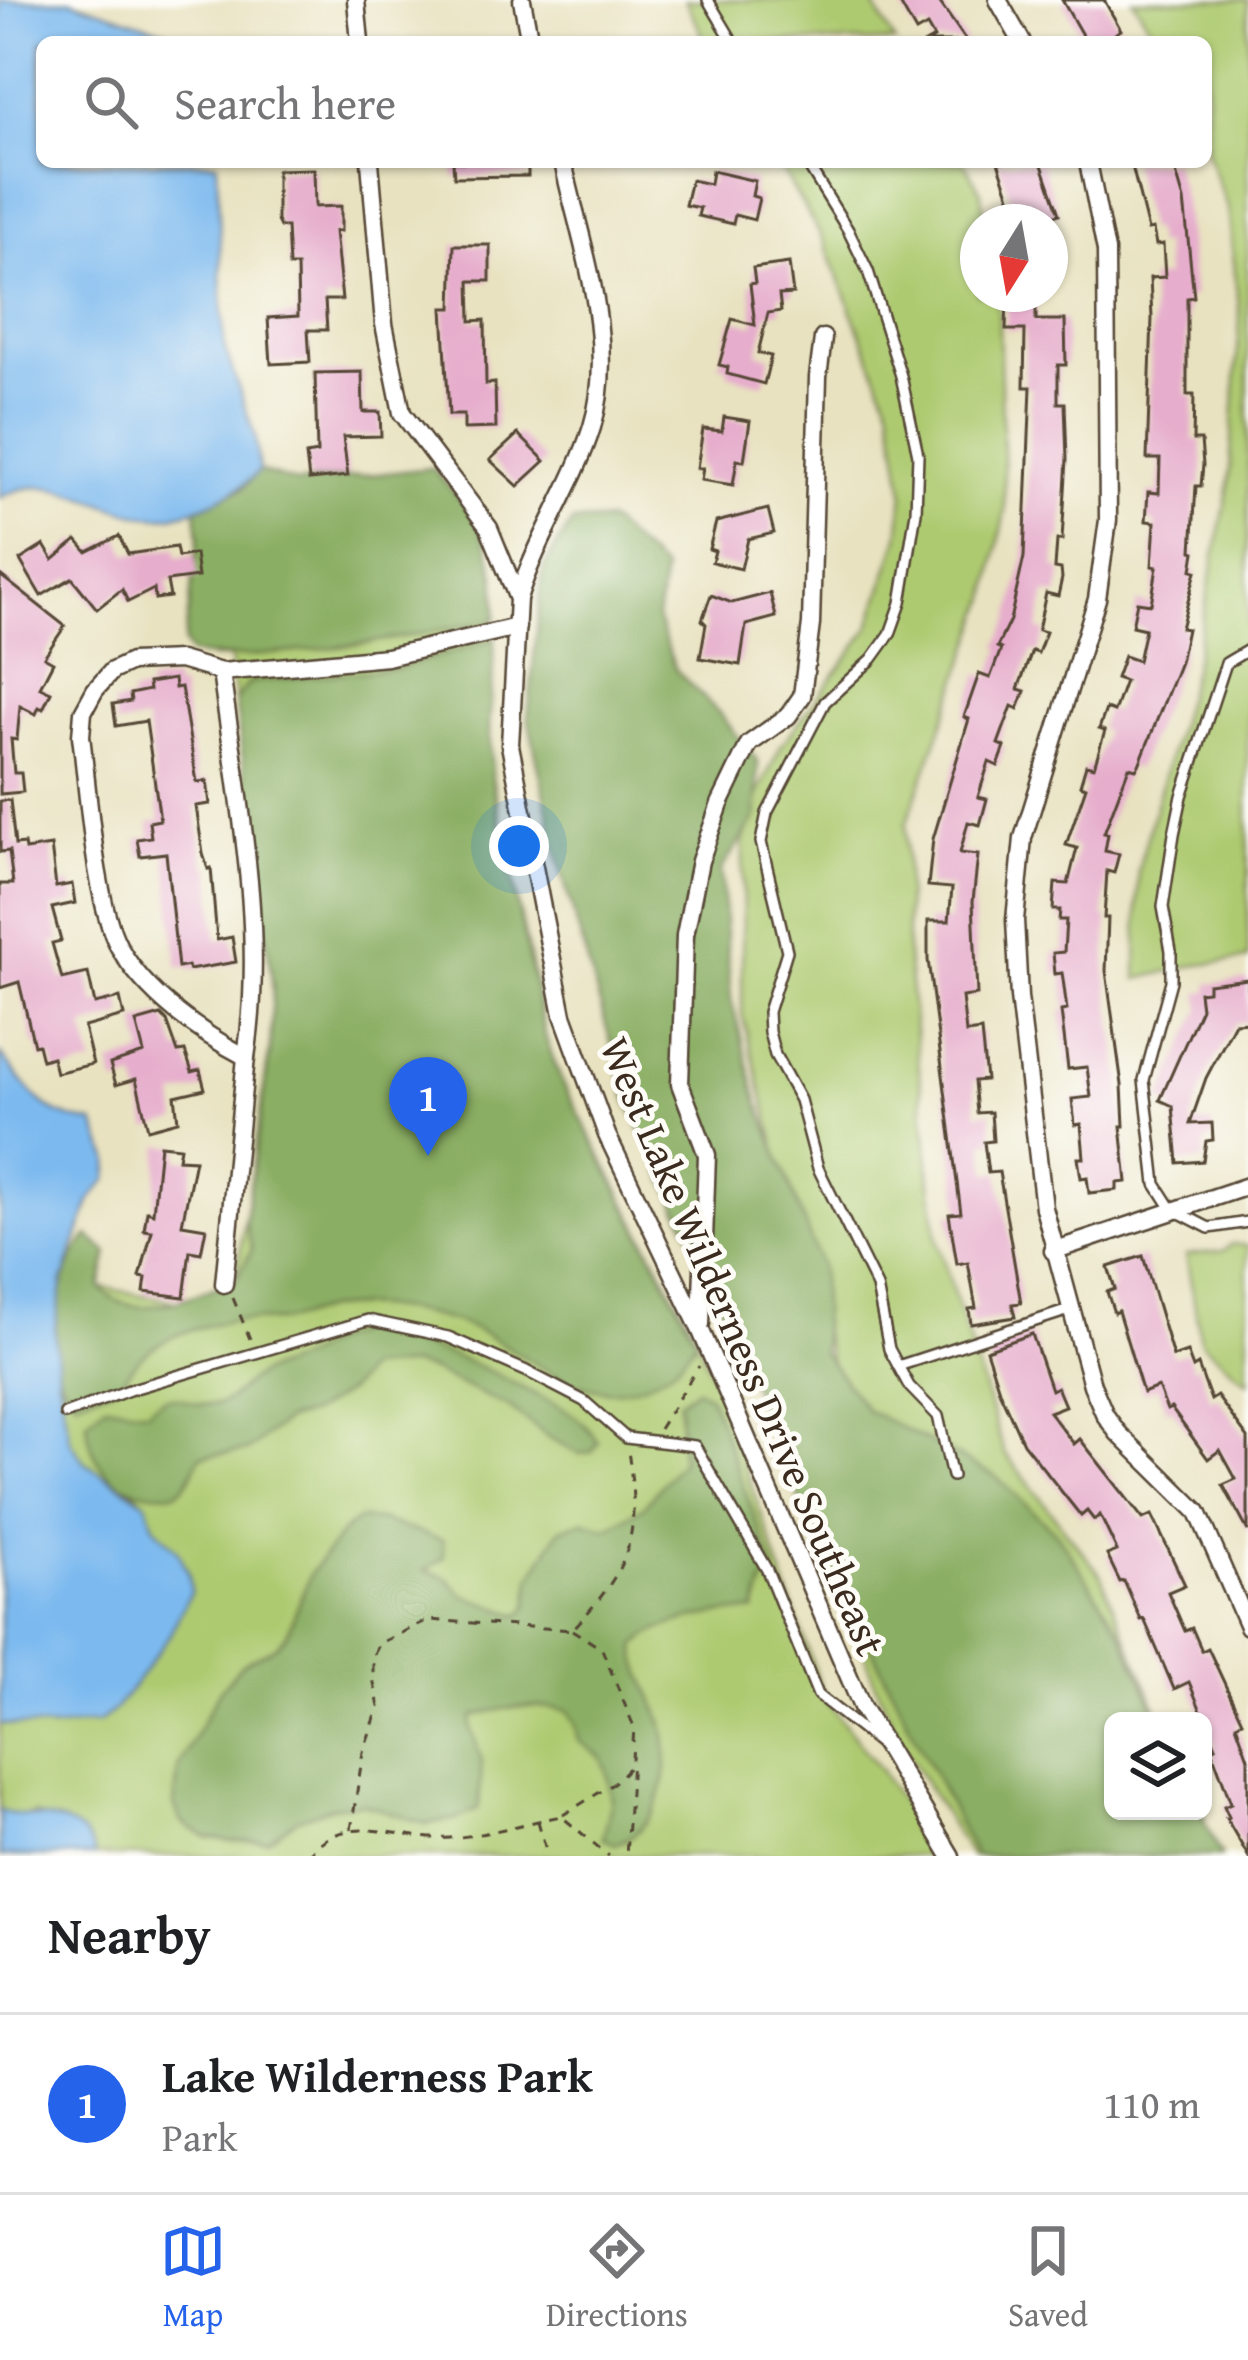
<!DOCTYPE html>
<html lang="en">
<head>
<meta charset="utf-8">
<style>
  body { margin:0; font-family:"Gentium Book Plus",serif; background:#f6f6f6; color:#202124 }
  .controls { position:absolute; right:36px; bottom:36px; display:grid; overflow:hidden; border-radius:18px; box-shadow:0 3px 9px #0004 }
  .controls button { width:108px; height:108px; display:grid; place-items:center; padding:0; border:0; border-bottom:3px solid #e0e0e0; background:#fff; color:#202124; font:60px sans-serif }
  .compass { position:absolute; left:960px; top:204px; width:108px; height:108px; border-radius:50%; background:#fff; box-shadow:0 3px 9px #0004; rotate:191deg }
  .you { position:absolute; left:519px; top:846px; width:42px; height:42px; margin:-30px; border:9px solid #fff; border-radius:50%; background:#1a73e8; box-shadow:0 0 0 18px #1a73e833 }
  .badge { display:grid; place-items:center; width:78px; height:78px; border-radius:50%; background:#2563eb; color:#fff; font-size:39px; font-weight:700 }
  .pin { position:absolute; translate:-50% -99px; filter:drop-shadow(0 3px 6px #0008) }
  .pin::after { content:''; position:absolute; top:63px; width:42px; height:36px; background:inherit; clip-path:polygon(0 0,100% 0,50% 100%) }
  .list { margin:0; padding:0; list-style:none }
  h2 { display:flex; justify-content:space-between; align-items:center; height:156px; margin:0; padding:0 48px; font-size:51px }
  h2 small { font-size:39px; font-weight:400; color:#757577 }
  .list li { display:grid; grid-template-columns:78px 1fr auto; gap:36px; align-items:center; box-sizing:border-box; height:180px; padding:0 48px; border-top:3px solid #e0e0e0 }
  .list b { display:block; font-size:45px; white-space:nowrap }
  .list p { margin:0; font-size:39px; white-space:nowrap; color:#757577 }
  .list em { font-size:39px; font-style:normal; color:#757577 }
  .icon { flex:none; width:66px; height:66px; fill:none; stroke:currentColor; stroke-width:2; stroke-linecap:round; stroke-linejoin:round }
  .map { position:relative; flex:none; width:1248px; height:1856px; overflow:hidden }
  .search { position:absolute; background:#fff; box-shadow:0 3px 9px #0004; left:36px; right:36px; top:36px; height:132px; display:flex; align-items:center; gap:30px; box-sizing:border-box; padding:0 42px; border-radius:18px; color:#757577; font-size:45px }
  .sheet { height:336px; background:#fff }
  nav { display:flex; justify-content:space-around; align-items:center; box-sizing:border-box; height:168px; border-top:3px solid #e0e0e0; background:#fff; font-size:33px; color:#757577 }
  nav a { display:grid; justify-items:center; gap:6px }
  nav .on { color:#2563eb }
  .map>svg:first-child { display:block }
  .green { fill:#aeca71; stroke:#747a48; stroke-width:3 }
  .forest { fill:#8aae63; stroke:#626c40; stroke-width:3 }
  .water { fill:#7cb9ef; stroke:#5c7286; stroke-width:3 }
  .building { fill:#e6adcc }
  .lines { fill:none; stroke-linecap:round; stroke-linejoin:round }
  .service-casing { stroke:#554636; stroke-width:14 }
  .minor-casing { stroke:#554636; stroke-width:21 }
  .path { stroke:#554636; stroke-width:3; stroke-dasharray:9 9; stroke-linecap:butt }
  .service { stroke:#fff; stroke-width:9 }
  .minor { stroke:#fff; stroke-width:16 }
  .labels { text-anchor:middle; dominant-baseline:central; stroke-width:10; stroke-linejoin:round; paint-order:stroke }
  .street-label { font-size:42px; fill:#3b2a1e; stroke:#fdfcf7 }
</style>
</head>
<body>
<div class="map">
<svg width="1248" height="1856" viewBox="0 0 1248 1856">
  <rect width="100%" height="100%" fill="#fdfcf7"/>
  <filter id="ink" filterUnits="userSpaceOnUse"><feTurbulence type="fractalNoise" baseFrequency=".00833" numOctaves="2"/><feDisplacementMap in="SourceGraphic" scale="24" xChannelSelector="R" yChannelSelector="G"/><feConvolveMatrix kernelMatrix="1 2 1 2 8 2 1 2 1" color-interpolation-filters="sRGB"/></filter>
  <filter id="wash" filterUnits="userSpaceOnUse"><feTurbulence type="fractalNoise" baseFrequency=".004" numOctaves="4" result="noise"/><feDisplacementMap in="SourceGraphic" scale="48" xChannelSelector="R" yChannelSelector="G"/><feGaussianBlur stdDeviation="2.7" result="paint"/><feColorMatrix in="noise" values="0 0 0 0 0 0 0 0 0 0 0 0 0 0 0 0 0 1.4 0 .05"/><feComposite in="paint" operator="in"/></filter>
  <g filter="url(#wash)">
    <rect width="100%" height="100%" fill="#e8e2c0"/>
    <g class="green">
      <polygon points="685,0 871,0 895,42 706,42"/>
      <polygon points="1133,0 1248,0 1248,959 1191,966 1137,979 1138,870 1192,674 1229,484 1240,316 1228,209 1206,151 1206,42 1160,42"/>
      <polygon points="777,162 964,162 981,192 986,222 978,222 978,294 998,294 1005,511 988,598 906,825 907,954 937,1240 1004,1452 1100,1574 1162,1721 1113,1721 1113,1811 1201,1811 1204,1818 1196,1856 970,1856 903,1746 873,1678 817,1517 873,1528 742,1014 743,843 756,798 781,746 869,629 899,537 904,493 891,409 823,239"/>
      <path d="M432,468L496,575L489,727L491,773L547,1043L560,1078L693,1330L722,1400L824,1697L881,1771L936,1856H95L36,1814L19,1817L0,1811V1724L54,1728L189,1574C180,1555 168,1545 156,1528C146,1514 149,1501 132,1490C116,1481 97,1476 84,1462C48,1422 55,1329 63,1280L231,1312L274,1019L271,961L230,658H212L196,509L242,489L259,471L298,483Z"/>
      <polygon points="1232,1244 1248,1246 1248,1382 1201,1342 1186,1255 1223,1251"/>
    </g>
    <g class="forest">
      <path d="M432,468C477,517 501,549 496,619C428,634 362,645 293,652C258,655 225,660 190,654L184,643L199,536L196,509L242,489L259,471L298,483Z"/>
      <polygon points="609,521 664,571 657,618 675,669 720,714 758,762 756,817 721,870 731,999 758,1102 821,1267 823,1353 867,1410 995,1476 1058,1535 1121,1632 1160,1721 1113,1721 1113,1811 1199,1811 1222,1856 975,1856 834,1574 785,1467 695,1244 628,1101 560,867 528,717 543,568 572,522"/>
      <path d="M495,639L489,728L493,788L544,1033L560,1078L696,1339C684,1360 673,1370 651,1381C578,1418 514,1336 449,1320C412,1310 370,1303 332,1308C317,1310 302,1317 288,1320C270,1323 251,1318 233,1321C186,1327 143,1343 119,1385L76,1400C36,1373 57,1265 89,1236L108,1253L100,1287C135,1329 194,1292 235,1281L252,1250L245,1221L270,1051L273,988L235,700L250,682L400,668Z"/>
      <path d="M360,1331C418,1344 461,1355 513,1383C546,1402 576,1408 598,1441L592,1452L580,1454L548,1437L509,1407L430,1370L413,1365L367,1369L348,1391L310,1414L286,1420L247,1451L200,1456C194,1466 192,1480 182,1488C173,1496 167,1493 156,1493C111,1490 90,1464 87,1421L106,1404L147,1411C177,1382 183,1409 217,1404C233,1401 241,1385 255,1377C268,1368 286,1366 300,1359C321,1348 337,1337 360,1331Z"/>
      <path d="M696,1389L710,1396L774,1569L764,1582L755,1611C719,1613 662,1618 636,1646C637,1674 656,1699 663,1726C673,1770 661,1828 615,1844L603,1838L612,1800L606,1768L601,1757L579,1741L575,1722L568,1711C538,1703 503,1707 473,1716L471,1728L482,1761L479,1804L477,1810L457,1819L425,1824L362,1803L332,1807L297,1819L268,1840L231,1841L207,1837L190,1828L181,1821L174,1805L179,1765L220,1690L242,1664L276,1646L286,1636L311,1573L344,1530L360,1519L379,1520L443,1540L444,1558L425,1570L446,1577L463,1595L520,1615L528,1607L531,1578L560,1529L584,1521L606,1528L612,1526L644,1506L681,1461L679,1401Z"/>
    </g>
    <g class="water">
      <path d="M0,0H70L199,42H42V162H217L224,346L255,436L259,471C245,486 233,492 214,501C200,507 185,514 170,516C111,524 58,463 0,498Z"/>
      <path d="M0,1053C32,1092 39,1115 94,1123L110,1161L108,1179L91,1199L63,1280L55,1329L58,1380L70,1440L85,1463L146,1502L154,1526L178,1551L189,1574L191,1591L170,1634L143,1673L115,1709L99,1722L54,1728L0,1724Z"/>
      <path d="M0,1811C33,1821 85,1811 95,1856H0Z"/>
    </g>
    <g id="blocks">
      <g class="building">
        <polygon points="898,0 938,0 967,42 927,42 934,38 927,26 916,32"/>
        <polygon points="1062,0 1104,0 1121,30 1116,33 1120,42 1086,42"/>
        <polygon points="453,162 528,162 528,176 454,177"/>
        <polygon points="998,162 1041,162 1059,214 1038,221 1034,210 1017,216"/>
        <polygon points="1131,162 1173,162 1184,200 1194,297 1187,298 1187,395 1194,395 1193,440 1201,440 1203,465 1201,486 1196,486 1192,551 1195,552 1192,570 1196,571 1181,628 1187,629 1180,662 1139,765 1136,769 1129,767 1104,833 1108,834 1105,851 1119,854 1114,873 1107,871 1104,918 1108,918 1106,971 1122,1085 1124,1126 1121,1126 1127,1182 1117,1183 1117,1190 1089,1193 1087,1177 1081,1178 1078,1158 1084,1158 1081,1124 1075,1125 1072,1099 1091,1097 1087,1067 1068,1069 1061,1011 1067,1010 1063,979 1062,973 1055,974 1053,953 1064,952 1066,920 1059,920 1060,910 1053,910 1055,883 1068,884 1077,848 1066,845 1086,787 1080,785 1086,765 1094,767 1105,731 1099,729 1106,709 1114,712 1125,681 1116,678 1124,656 1138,661 1145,629 1132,626 1137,602 1151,604 1157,567 1152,566 1155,522 1146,521 1148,492 1159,493 1160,459 1147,459 1152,318 1150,278 1165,277 1163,244 1156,245 1153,229 1148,230"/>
        <polygon points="314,169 315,207 341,206 341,231 335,231 342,300 325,300 327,330 308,330 310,362 271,364 268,318 298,316 297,266 289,266 287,227 280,227 277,221 277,170"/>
        <polygon points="712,171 755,181 752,196 759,198 754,220 735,215 733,224 698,216 700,208 685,205 691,180 710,184"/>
        <polygon points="454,245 490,245 490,281 470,281 471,321 485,320 486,384 495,383 496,428 464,429 464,415 449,415 443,308 452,308"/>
        <polygon points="789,263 793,294 779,295 781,311 768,313 758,353 771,356 764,384 727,374 728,367 719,365 732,319 755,325 750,284 755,283 753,268"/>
        <polygon points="1007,294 1036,294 1036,320 1065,320 1066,365 1058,365 1058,403 1065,403 1067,459 1062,540 1057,540 1055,568 1061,569 1062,578 1058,596 1046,593 1038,630 1046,632 1038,653 1032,651 1018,689 1025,691 1018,709 1012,706 998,744 1005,747 998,766 989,762 978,797 987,799 980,825 968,822 960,853 978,855 973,901 977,995 962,997 966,1033 981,1031 986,1080 974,1081 977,1113 991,1112 993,1141 984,1142 988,1173 999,1172 1021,1303 1012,1304 1015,1317 971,1324 969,1309 976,1308 968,1262 957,1264 949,1214 961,1213 928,960 928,921 949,921 952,888 928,886 933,839 969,719 964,717 979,674 990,678 1001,649 997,647 1010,620 1024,557 1031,387 1024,387 1025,330 1006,330"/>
        <polygon points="362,372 363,412 380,412 381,436 343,437 348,476 309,480 306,455 317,453 315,373"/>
        <polygon points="724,417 750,421 744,461 737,460 733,485 701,480 703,468 697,468 703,429 722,431"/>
        <polygon points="518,434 545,461 518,486 490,460"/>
        <polygon points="768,509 774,533 748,539 741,569 712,562 715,551 709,549 716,522"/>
        <polygon points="119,536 128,554 176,547 178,557 195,554 198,577 167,581 170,597 155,599 154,589 128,602 122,589 97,609 72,578 41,596 20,560 44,545 53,560 77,540 87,552"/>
        <polygon points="0,575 65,626 44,657 53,662 40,687 51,692 43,709 39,707 36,714 20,706 17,740 11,739 14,773 21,773 23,792 0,794"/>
        <polygon points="770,593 776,617 746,625 740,665 700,658 706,624 702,620 711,595 732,603"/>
        <polygon points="174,679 175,688 181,687 197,782 207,781 210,804 196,806 203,854 208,869 211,868 217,940 232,937 236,962 189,970 188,966 178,968 166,853 140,856 137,839 151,837 149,822 160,820 146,721 116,726 113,704 131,701 130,694 149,690 148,683"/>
        <polygon points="10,800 15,845 24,844 25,850 51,846 56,887 72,884 75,903 52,908 61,941 52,943 62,979 88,973 95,1004 120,998 124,1016 84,1027 93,1064 56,1073 52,1057 42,1060 38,1044 34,1045 19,982 0,988 0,884 13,884 9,851 0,852 0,801"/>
        <polygon points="1248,979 1248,1022 1235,1023 1206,1078 1190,1124 1212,1123 1213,1140 1206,1141 1203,1161 1178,1163 1173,1106 1160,1100 1201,1008 1199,992 1208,991 1208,984"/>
        <polygon points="161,1015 167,1021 178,1052 185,1051 192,1072 200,1070 205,1089 175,1096 178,1121 148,1129 136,1079 116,1085 110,1064 144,1053 136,1022"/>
        <polygon points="160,1145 180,1147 178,1159 195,1160 182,1224 206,1228 201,1253 190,1251 184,1297 144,1292 146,1278 140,1277 152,1231 144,1230 147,1211 153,1213"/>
        <polygon points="1143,1256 1173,1357 1187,1352 1193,1368 1198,1365 1211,1400 1217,1396 1248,1438 1248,1531 1223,1485 1236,1479 1220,1450 1208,1459 1171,1408 1167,1410 1158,1387 1143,1393 1118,1311 1114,1313 1107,1292 1115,1289 1108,1267"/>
        <polygon points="1032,1334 1051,1390 1057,1387 1065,1406 1049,1412 1074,1444 1080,1439 1143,1519 1152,1515 1185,1585 1168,1592 1185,1631 1192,1628 1202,1651 1208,1648 1242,1721 1236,1724 1248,1758 1248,1856 1226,1818 1229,1817 1224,1806 1231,1803 1211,1749 1216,1747 1189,1682 1174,1689 1144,1619 1141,1620 1124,1581 1120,1582 1107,1555 1117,1551 1100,1515 1094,1520 1087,1511 1081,1516 1023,1443 1000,1393 986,1350"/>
      </g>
    </g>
  </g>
  <g filter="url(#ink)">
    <use href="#blocks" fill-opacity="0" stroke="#554636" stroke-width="3"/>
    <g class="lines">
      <g class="service-casing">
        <g id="service">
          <polyline points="708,0 733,42"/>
          <polyline points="806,162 848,230 868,271 901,376 918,455 916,512 901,603 890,634 872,659 825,702 767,813 761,842 787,951 768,1012 769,1032 775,1055 800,1100 818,1168 877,1287 889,1349 909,1386 938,1416 952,1476"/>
          <polyline points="1248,650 1226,663 1182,796 1174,834 1163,907 1171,951 1171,981 1144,1080 1156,1184 1172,1209 1209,1228 1248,1222"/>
          <polyline points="898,1366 1069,1310"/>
          <polyline points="65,1414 129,1390 368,1320 448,1337 526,1371 584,1401 626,1438 695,1446 767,1570 818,1695 880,1744"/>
        </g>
      </g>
      <g class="minor-casing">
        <g id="minor">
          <polyline points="356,0 360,42"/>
          <polyline points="522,0 530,42"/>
          <polyline points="998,0 1022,42"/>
          <polyline points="370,162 384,324 402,413 489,528 518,599 510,745 563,1015 607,1135 701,1331 862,1707 951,1856"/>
          <polyline points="1088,162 1106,251 1108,520 1097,599 1023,838 1015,920 1019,997 1044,1208 1092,1385 1105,1415 1118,1433 1198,1512 1248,1626"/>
          <path d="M518,598C537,538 573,487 592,427C618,342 581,246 563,162"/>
          <path d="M221,672C238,798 266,930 246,1057"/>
          <polyline points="1053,1251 1248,1186"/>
          <path d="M224,1284L246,1057C200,1033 145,994 119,947C95,904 88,789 81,736L83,712L95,690L112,671L131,662L180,660L221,672L387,657L517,627"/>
          <polyline points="701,1324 707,1155 680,1084 685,935 700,861 720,804 749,744 788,716 802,696 811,624 818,377 823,338"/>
        </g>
      </g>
      <g class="path">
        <polyline points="233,1298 250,1339"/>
        <polyline points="659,1429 699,1366"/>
        <polyline points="572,1630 602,1649 634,1727 626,1856"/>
        <polyline points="563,1815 613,1784 632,1764"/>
        <polyline points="538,1821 547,1854"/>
        <path d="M351,1830L363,1752L379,1707L373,1678V1657L378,1644L428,1620L572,1630C631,1567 641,1538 628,1451"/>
        <path d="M308,1856C343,1808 402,1842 450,1838C487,1835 525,1823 561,1816L609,1856"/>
      </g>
      <use href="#service" class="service"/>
      <use href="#minor" class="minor"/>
    </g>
  </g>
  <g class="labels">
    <g class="street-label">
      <text transform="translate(744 1346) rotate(67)">West Lake Wilderness Drive Southeast</text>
    </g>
  </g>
</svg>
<div class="controls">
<button><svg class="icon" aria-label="layers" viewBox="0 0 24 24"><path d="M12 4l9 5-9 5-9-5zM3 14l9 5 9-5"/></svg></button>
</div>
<svg class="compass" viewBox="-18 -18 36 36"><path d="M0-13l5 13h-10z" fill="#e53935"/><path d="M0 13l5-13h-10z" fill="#757577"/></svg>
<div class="you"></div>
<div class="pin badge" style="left:428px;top:1156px">1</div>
<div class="search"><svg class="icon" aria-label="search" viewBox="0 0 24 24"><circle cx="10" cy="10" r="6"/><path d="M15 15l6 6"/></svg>Search here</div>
</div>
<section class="sheet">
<h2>Nearby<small></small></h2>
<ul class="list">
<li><span class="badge">1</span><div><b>Lake Wilderness Park</b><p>Park</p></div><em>110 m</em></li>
</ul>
</section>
<nav>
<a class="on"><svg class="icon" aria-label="map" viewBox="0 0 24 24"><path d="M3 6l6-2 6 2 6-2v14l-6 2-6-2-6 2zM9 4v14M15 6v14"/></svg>Map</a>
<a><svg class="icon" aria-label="directions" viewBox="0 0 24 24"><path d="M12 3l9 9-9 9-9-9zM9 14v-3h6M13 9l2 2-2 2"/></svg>Directions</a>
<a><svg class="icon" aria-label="saved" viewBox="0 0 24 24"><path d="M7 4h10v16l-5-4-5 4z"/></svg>Saved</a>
</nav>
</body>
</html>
